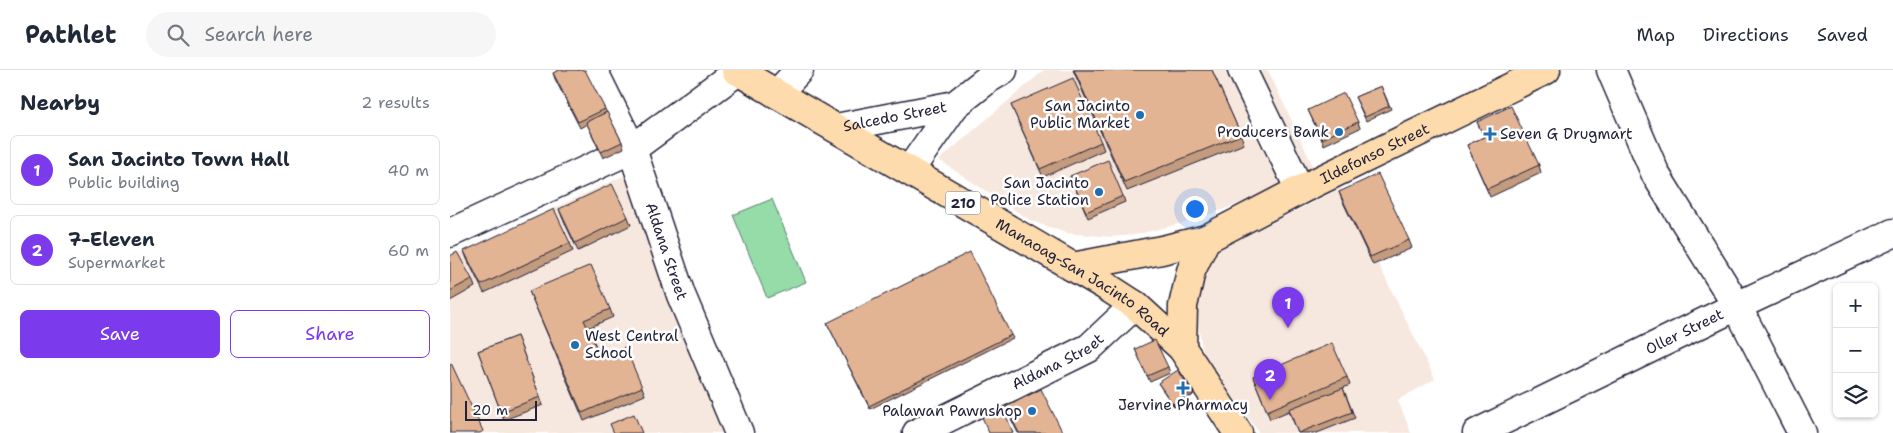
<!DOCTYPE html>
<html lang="en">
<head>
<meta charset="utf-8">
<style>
  body { margin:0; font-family:"Shantell Sans",sans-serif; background:#f6f6f7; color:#1f2937 }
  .controls { position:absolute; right:15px; bottom:15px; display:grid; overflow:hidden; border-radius:8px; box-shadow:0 1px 4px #0004 }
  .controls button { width:45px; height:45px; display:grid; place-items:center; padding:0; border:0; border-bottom:1px solid #e0e1e3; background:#fff; color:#1f2937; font:25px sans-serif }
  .scale { position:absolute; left:15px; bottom:12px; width:72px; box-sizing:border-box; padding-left:5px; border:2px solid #22223b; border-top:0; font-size:14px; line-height:18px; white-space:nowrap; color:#22223b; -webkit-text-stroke:4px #fff; paint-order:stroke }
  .you { position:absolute; left:744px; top:138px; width:18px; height:18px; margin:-12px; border:4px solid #fff; border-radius:50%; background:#1a73e8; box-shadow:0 0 0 8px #1a73e833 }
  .badge { display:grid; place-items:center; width:32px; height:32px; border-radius:50%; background:#7c3aed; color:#fff; font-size:16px; font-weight:700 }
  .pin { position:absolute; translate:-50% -41px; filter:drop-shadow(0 1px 2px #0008) }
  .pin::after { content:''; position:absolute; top:26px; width:18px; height:15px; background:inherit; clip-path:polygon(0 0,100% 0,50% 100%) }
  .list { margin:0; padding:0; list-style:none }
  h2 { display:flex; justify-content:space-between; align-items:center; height:65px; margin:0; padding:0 20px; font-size:21px }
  h2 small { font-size:16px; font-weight:400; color:#747a83 }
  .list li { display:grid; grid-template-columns:32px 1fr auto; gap:15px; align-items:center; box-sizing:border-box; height:70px; margin:0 10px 10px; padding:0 10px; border:1px solid #e0e1e3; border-radius:8px }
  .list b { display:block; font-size:19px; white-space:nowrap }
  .list p { margin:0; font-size:16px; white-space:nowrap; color:#747a83 }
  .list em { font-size:16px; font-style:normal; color:#747a83 }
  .actions { display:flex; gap:10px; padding:15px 20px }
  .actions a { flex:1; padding:11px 0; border:1px solid #7c3aed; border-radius:8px; text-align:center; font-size:18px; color:#7c3aed }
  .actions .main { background:#7c3aed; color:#fff }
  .icon { flex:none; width:28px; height:28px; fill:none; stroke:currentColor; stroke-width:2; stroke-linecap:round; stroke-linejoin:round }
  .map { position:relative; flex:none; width:1443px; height:363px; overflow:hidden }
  header { display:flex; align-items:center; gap:30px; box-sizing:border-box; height:70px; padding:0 25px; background:#fff; border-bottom:1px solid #e0e1e3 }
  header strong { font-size:24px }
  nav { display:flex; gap:28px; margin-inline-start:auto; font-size:18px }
  .search { width:350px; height:45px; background:#f6f6f7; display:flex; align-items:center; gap:12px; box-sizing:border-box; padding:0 18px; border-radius:28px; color:#747a83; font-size:19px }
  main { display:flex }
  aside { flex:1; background:#fff }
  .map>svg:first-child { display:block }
  .built { fill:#f7e8df }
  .green { fill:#95dca9; stroke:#5c7f72 }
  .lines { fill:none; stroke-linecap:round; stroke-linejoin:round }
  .minor-casing { stroke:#22223b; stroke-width:31 }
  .major-casing { stroke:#22223b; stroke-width:31 }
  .minor { stroke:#fff; stroke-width:28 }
  .major { stroke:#fedbac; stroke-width:28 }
  .wall { fill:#c39b7e; stroke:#22223b }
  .shaded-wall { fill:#9f7e67; stroke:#22223b }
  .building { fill:#e3b493; stroke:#22223b }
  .poi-dot { fill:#1f6fb2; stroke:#fff; stroke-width:2 }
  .labels { text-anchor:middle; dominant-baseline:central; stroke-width:5; stroke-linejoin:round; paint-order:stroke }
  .shield { fill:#fff; stroke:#646476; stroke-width:1 }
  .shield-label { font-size:14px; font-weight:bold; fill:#22223b }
  .poi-label { font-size:15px; fill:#22223b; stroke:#fff; text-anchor:end }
  .street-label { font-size:15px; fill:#22223b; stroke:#fff }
</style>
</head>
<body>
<header>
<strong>Pathlet</strong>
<div class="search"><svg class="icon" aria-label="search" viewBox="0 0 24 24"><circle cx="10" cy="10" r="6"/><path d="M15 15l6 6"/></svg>Search here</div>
<nav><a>Map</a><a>Directions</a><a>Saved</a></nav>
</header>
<main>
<aside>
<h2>Nearby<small>2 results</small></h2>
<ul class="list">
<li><span class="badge">1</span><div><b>San Jacinto Town Hall</b><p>Public building</p></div><em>40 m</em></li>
<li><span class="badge">2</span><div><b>7-Eleven</b><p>Supermarket</p></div><em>60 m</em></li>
</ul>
<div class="actions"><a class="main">Save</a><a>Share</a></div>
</aside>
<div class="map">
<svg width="1443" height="363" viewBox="0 0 1443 363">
  <rect width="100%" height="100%" fill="#fff"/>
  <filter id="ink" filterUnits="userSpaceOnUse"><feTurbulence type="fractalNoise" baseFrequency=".02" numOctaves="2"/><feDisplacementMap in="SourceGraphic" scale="10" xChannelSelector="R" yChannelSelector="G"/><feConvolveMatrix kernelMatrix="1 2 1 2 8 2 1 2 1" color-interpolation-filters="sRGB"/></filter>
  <g filter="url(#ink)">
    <g class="built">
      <polygon points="594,0 818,0 863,96 827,120 741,151 685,165 660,167 616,163 581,151 489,90"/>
      <polygon points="175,105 288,363 0,363 0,187"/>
      <polygon points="891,118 985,309 948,330 961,363 809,363 753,283 746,244 749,213 758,194 770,179"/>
    </g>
    <polygon class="green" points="322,129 356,212 317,228 283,145"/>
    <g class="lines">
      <g class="minor-casing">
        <g id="minor">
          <path id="s1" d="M143,0L182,79L231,225L289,363"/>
          <polyline points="792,0 850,120"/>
          <polyline points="1161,0 1206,105 1287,236 1352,363"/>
          <polyline points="327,24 349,0"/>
          <path id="s2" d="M386,58L505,35"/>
          <polyline points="459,101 505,35 538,9 553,0"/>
          <polyline points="0,163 182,79 288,1"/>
          <path id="s3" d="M467,363L639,278L685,235"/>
          <path id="s4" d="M1027,363L1287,236L1443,163"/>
        </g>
      </g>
      <g class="major-casing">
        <g id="major">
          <path id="s5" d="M286,0L654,215L685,235L732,278L788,363"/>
          <path id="s6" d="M622,197L712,180L756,169L850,120L1096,0"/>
          <polyline points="732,278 733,236 741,201 756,169"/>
        </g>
      </g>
      <use href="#minor" class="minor"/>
      <use href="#major" class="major"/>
    </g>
    <g class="wall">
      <polygon points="623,0 762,0 791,65 794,74 677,121"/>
      <polygon points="103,3 155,39 172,72 174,78 153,88 137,54 130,58 105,9"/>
      <polygon points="931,16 941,39 916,51 905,27"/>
      <polygon points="561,35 651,72 654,80 593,107"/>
      <polygon points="858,40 908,52 910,58 874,75"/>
      <polygon points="1027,52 1089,95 1091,103 1040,127 1017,75 1034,67"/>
      <polygon points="620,106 673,126 675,132 638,148"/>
      <polygon points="889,122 959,170 962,178 923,195 892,130"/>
      <polygon points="109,139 178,147 181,155 128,181 112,147"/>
      <polygon points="120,173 123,181 34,223 17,189 14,181"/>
      <polygon points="0,186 22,209 25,217 0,231"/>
      <polygon points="79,221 160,239 163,247 138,258 151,288 192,317 195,325 134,351"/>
      <polygon points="377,253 561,265 563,268 420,339"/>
      <polygon points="67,266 93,335 54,350 28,281"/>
      <polygon points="685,279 718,297 720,303 700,312"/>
      <polygon points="803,307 897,307 900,315 893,318 905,348 867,363 848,363 839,341 820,349"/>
      <polygon points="708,313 742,321 743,325 724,337"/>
      <polygon points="556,337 613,363 568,363 558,343"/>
    </g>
    <polygon class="shaded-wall" points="742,321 743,325 724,337 723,334"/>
    <g class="building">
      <polygon points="109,0 135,0 155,39 128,52 103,3"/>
      <polygon points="624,0 762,0 791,65 674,112"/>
      <polygon points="623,8 651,72 590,99 561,35"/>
      <polygon points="931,16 939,36 915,47 905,27"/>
      <polygon points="894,23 908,52 872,69 858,40"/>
      <polygon points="1061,36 1089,95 1037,119 1017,75 1034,67 1027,52"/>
      <polygon points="157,42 172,72 151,82 136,52"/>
      <polygon points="658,90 673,126 636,142 620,106"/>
      <polygon points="928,104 959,170 920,187 889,122"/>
      <polygon points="162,114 178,147 125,173 109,139"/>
      <polygon points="104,139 120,173 31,215 14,181"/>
      <polygon points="7,182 22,209 0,221 0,186"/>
      <polygon points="520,182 561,265 419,336 377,253"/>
      <polygon points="141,195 160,239 134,250 151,288 175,277 192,317 132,343 79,221"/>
      <polygon points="67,266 90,327 51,342 28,281"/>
      <polygon points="705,270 718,297 697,306 685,279"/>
      <polygon points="882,273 897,307 817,341 803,307"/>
      <polygon points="1,293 33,361 30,363 0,363 0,294"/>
      <polygon points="728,300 742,321 723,334 708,313"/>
      <polygon points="893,318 902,342 848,363 839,339"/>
      <polygon points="591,319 613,363 569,363 556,337"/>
      <polygon points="553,338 563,363 539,363 532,347"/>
      <polygon points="184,344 192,363 164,363 160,354"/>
    </g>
  </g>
  <g class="poi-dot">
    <circle cx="690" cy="45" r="5"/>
    <circle cx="889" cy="62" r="5"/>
    <path d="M1037.5 56.5h5v5h5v5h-5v5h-5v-5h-5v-5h5z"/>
    <circle cx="649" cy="122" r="5"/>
    <circle cx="125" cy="275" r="5"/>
    <path d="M730.5 310.5h5v5h5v5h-5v5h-5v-5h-5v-5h5z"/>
    <circle cx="582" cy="341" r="5"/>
  </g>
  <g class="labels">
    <rect class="shield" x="495.5" y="121.5" width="35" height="23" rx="4"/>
    <g class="shield-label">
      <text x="513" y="133">210</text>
    </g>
    <g class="poi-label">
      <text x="680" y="36">San Jacinto<tspan x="680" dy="17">Public Market</tspan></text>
      <text x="879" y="62">Producers Bank</text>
      <text x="1050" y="64" text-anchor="start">Seven G Drugmart</text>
      <text x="639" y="113">San Jacinto<tspan x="639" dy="17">Police Station</tspan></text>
      <text x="135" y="266" text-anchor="start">West Central<tspan x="135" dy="17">School</tspan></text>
      <text x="733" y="335" text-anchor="middle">Jervine Pharmacy</text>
      <text x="572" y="341">Palawan Pawnshop</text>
    </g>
    <g class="street-label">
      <text stroke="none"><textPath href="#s2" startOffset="60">Salcedo Street</textPath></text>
      <text stroke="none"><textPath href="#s6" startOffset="326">Ildefonso Street</textPath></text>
      <text stroke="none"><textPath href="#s1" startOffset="196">Aldana Street</textPath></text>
      <text stroke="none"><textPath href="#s5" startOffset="404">Manaoag-San Jacinto Road</textPath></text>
      <text stroke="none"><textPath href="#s4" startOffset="231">Oller Street</textPath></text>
      <text stroke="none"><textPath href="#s3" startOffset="158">Aldana Street</textPath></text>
    </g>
  </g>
</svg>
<div class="controls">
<button>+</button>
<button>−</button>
<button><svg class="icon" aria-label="layers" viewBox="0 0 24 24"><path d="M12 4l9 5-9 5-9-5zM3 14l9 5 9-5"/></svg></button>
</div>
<div class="scale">20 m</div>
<div class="you"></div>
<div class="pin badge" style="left:838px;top:258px">1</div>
<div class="pin badge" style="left:820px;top:330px">2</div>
</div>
</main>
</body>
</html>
